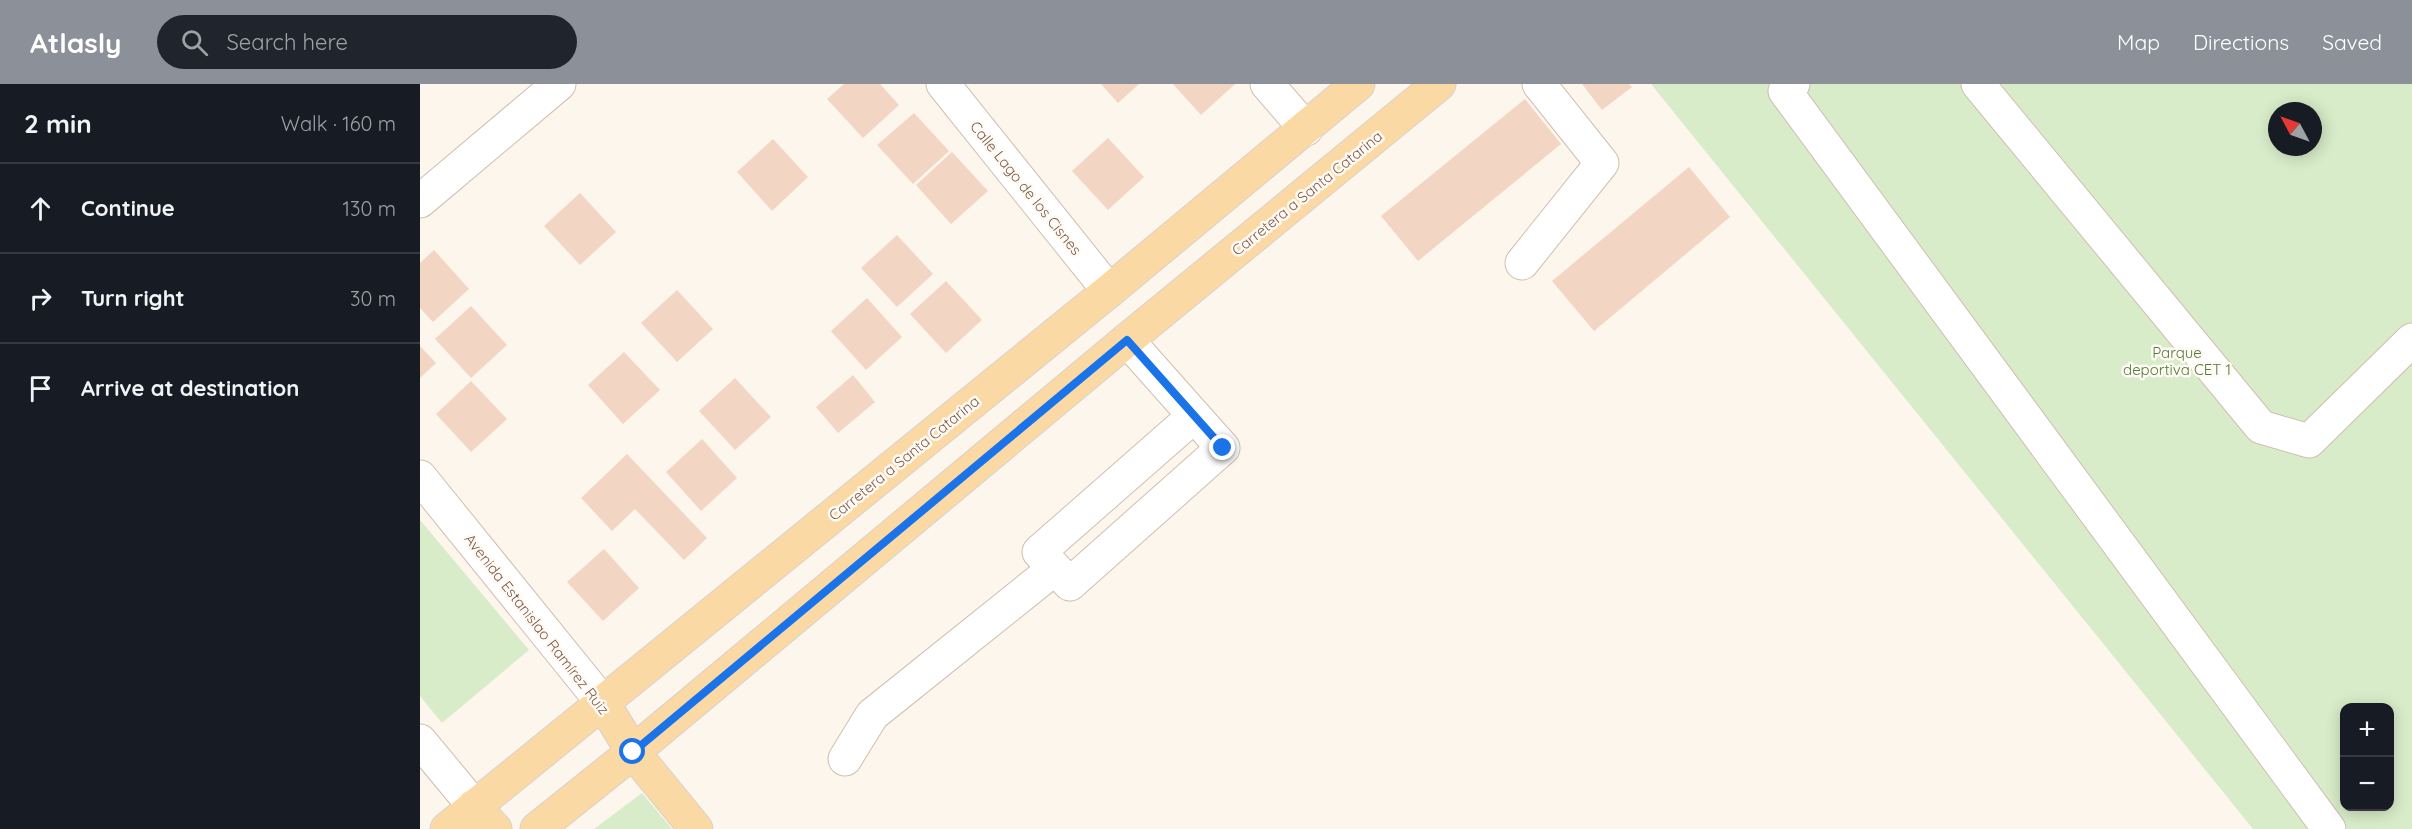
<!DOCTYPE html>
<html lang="en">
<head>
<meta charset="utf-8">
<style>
  body { margin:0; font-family:Quicksand,sans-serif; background:#20242c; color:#f1f3f6 }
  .controls { position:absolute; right:18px; bottom:18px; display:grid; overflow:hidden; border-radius:12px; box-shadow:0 3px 15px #0003 }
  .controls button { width:54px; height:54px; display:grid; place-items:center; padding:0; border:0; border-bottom:2px solid #363941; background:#171b24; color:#f1f3f6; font:30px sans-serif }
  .compass { position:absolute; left:1848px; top:18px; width:54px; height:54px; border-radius:50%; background:#171b24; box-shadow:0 3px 15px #0003; rotate:311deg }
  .stop { position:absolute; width:18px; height:18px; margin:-14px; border:4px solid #1a73e8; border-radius:50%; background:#fff }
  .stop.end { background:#1a73e8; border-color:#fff; box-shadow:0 2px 6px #0008 }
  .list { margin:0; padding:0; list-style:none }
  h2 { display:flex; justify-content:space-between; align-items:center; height:78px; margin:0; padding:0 24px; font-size:26px }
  h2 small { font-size:20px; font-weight:400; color:#9ea1a6 }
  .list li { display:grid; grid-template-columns:39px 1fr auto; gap:18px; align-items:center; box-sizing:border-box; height:90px; padding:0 24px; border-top:2px solid #363941 }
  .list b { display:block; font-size:22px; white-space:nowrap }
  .list em { font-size:20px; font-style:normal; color:#9ea1a6 }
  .icon { flex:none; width:33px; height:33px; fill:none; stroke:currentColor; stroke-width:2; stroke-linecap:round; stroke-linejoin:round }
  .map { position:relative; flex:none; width:1992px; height:745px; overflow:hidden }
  header { display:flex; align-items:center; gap:36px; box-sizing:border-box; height:84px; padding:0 30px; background:#8c9099; color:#fff }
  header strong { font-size:28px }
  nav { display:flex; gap:33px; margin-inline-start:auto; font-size:21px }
  .search { width:420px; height:54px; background:#20242c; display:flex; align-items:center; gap:15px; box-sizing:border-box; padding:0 21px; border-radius:33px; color:#9ea1a6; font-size:22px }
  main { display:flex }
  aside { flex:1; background:#171b24 }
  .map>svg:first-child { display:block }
  .green { fill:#d8ecc9; fill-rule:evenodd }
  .building { fill:#f3d5c3 }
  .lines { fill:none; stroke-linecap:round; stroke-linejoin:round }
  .minor-casing { stroke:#d1beb0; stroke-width:35 }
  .major-casing { stroke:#dad1cd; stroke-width:35 }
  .minor { stroke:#fff; stroke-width:33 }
  .major { stroke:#fbd9a5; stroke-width:33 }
  .route { stroke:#1a73e8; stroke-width:8 }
  .labels { text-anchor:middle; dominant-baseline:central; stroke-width:5; stroke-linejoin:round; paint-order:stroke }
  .street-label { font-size:15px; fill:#7a5c4d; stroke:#fffaf3 }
  .park-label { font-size:15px; fill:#537a41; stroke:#fffaf3 }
</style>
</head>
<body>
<header>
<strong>Atlasly</strong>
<div class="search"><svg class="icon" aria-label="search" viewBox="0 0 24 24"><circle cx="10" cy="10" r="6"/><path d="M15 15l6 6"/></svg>Search here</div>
<nav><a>Map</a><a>Directions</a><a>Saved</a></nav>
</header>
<main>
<aside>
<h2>2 min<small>Walk · 160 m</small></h2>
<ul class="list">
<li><svg class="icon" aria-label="ahead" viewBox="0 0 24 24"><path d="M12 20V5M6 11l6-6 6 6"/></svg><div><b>Continue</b></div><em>130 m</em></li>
<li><svg class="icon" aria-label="right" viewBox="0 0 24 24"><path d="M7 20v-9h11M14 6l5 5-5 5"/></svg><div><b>Turn right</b></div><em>30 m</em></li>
<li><svg class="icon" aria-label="arrive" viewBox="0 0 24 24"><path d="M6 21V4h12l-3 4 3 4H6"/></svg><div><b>Arrive at destination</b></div></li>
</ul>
</aside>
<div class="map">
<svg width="1992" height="745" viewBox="0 0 1992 745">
  <rect width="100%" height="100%" fill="#fdf6ec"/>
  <g class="green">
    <path d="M1231,0H1992V745H1833ZM1857,27H1893V63H1857ZM1924,624H1970V722H1924Z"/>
    <polygon points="0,436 109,566 22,639 0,612"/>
    <polygon points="222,709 252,745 174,745"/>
  </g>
  <g class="building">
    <polygon points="424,0 460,0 479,21 443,54 407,15"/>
    <polygon points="681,0 719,0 698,19"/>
    <polygon points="753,0 815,0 781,31"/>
    <polygon points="1162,0 1209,0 1212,3 1182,26"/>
    <polygon points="1105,15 1141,60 998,177 961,132"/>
    <polygon points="494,29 529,67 493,100 457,61"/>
    <polygon points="688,54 724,93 688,126 652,87"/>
    <polygon points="353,55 388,93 352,127 317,88"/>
    <polygon points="532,68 568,107 531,140 496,101"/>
    <polygon points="1269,83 1310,133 1174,247 1132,197"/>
    <polygon points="160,109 196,148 160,181 124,142"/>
    <polygon points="477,151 513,190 477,223 441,184"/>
    <polygon points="14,166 49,205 13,238 0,224 0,179"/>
    <polygon points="526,197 562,236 526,269 490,230"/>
    <polygon points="257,206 293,245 257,278 221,239"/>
    <polygon points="447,214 482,253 446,286 411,247"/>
    <polygon points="51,222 87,261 51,294 15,255"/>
    <polygon points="0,262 16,279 0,294"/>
    <polygon points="204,268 240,306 203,340 168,301"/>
    <polygon points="433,291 455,318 418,349 396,323"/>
    <polygon points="315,294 351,333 315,366 279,327"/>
    <polygon points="51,297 87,335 51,368 16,330"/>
    <polygon points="282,355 317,394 281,427 246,388"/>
    <polygon points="207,370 287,454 264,476 215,425 192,447 161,414"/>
    <polygon points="184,465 219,504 183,537 147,498"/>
  </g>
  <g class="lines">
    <g class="minor-casing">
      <g id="minor">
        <polyline points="523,0 689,207"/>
        <polyline points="847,0 886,45"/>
        <polyline points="1373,0 1365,7 1909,745"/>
        <polyline points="1558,0 1841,343 1889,357 1992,256"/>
        <polyline points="0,117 139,0"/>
        <polyline points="1102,179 1182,79 1119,0"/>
        <polyline points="707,256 803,364 650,500 619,468 774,332"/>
        <polyline points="0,393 183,619"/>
        <polyline points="0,657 54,722"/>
        <polyline points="425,675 452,631 634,485"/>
      </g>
    </g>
    <g class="major-casing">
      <g id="major">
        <polyline points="183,619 213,668 276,745"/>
        <polyline points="54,722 75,745"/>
        <polyline points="27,745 689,207 938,0"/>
        <polyline points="117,745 213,668 707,256 1019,0"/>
      </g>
    </g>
    <use href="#minor" class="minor"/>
    <use href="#major" class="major"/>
  </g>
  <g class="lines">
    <polyline class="route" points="213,668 707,256 803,364"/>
  </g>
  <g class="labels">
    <g class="street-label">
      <text transform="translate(606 104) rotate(51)">Calle Lago de los Cisnes</text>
      <text transform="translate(887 109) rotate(-39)">Carretera a Santa Catarina</text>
      <text transform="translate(484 374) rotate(-39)">Carretera a Santa Catarina</text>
      <text transform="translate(117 540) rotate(52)">Avenida Estanislao Ramírez Ruiz</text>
    </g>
    <g class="park-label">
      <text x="1757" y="268">Parque<tspan x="1757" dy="17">deportiva CET 1</tspan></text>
    </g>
  </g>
</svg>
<div class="controls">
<button>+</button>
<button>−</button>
</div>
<svg class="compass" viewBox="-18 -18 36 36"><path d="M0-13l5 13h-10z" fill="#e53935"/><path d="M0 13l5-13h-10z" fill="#9ea1a6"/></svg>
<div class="stop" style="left:213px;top:668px"></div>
<div class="stop end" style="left:803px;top:364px"></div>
</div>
</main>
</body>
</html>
